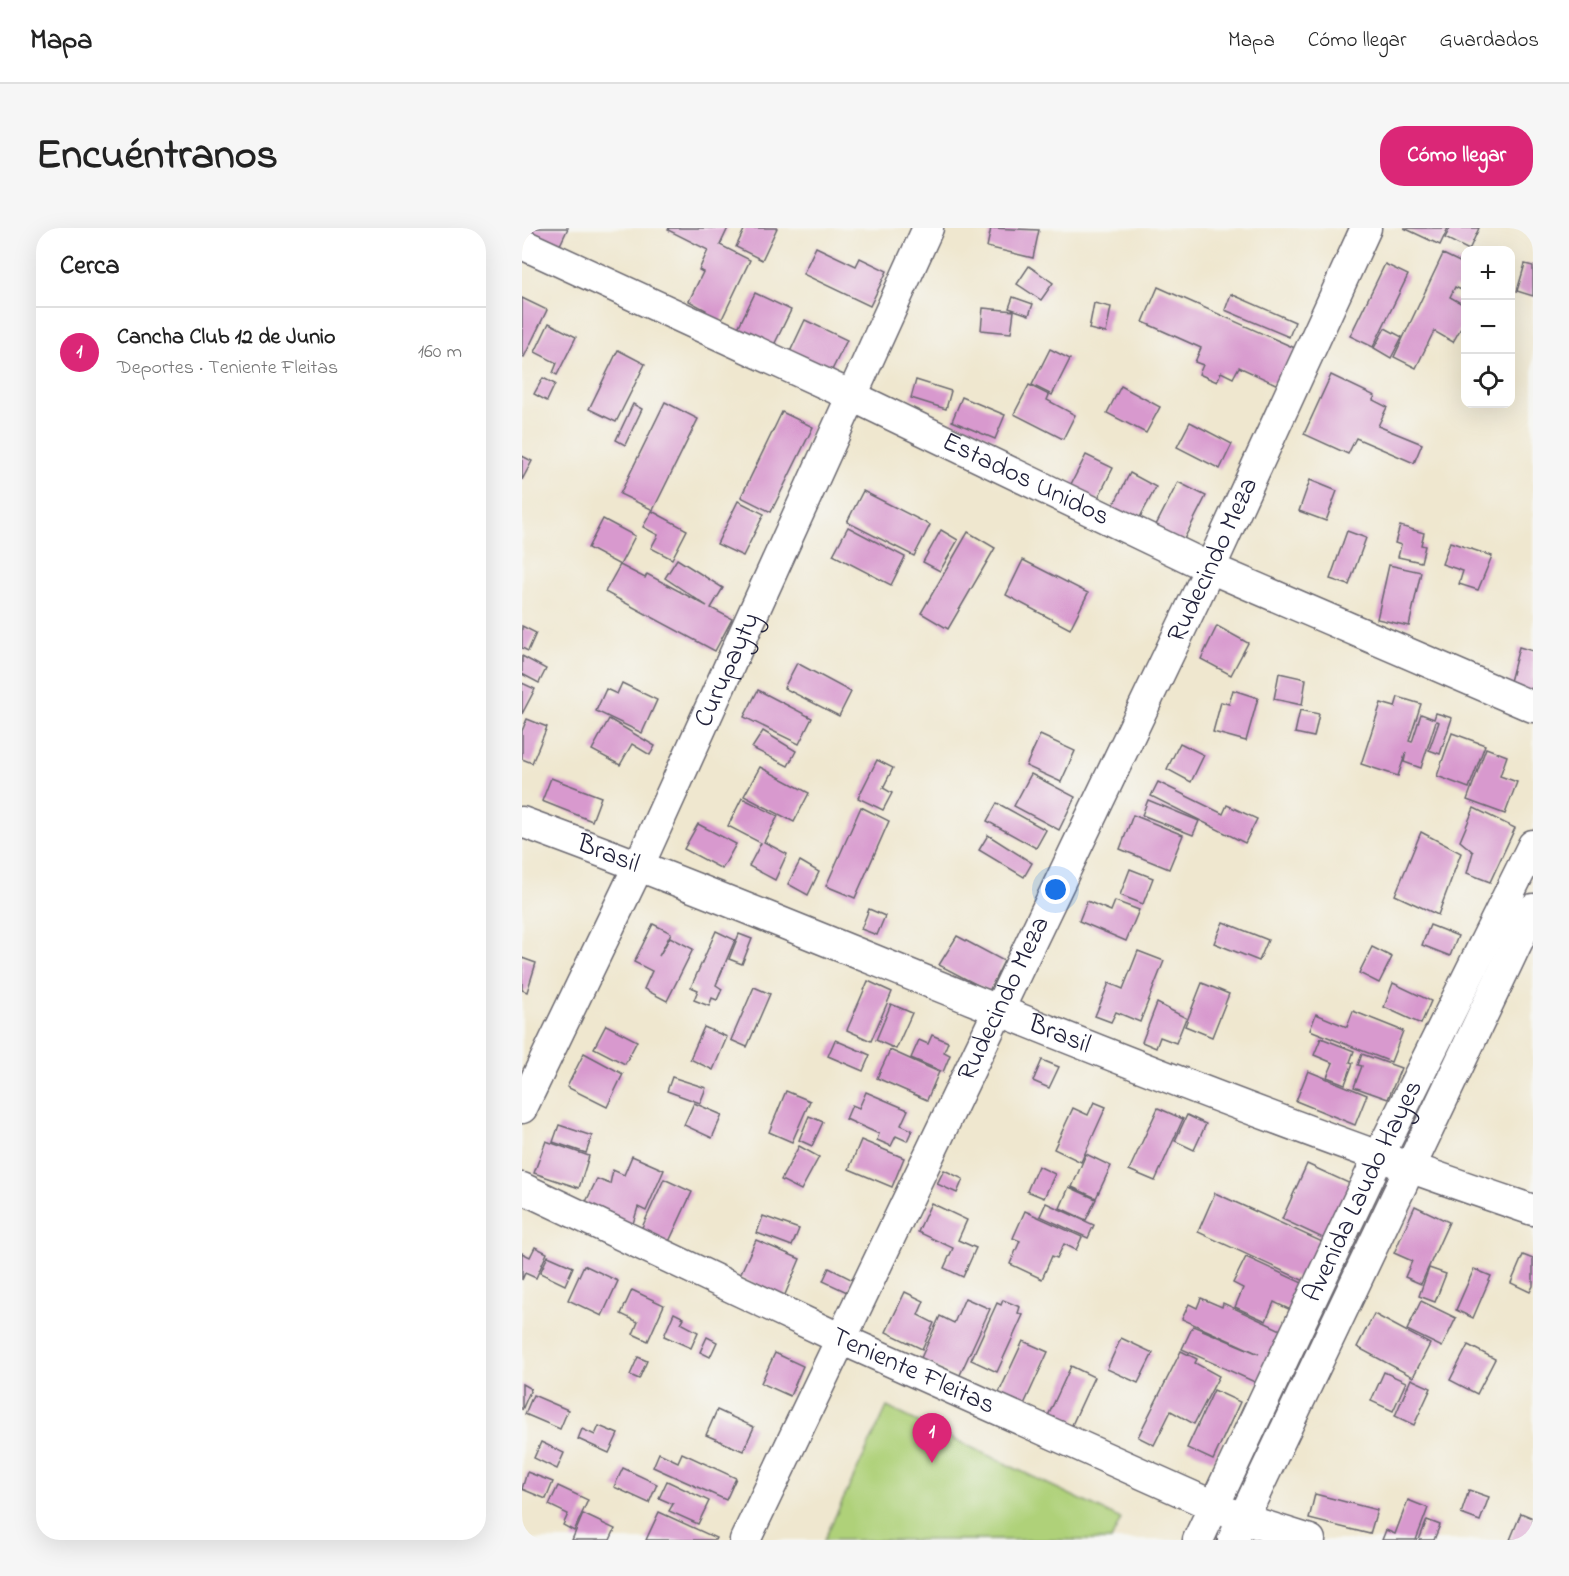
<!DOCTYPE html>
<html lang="es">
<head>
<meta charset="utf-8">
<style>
  body { margin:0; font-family:"Indie Flower",sans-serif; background:#f6f6f6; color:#222 }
  .controls { position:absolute; right:18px; top:18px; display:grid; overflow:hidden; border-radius:12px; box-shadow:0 6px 24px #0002 }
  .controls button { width:54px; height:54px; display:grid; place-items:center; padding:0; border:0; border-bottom:2px solid #e0e0e0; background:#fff; color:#222; font:30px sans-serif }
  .you { position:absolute; left:534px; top:662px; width:21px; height:21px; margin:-15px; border:4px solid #fff; border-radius:50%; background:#1a73e8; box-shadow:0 0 0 9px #1a73e833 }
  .badge { display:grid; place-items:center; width:39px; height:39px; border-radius:50%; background:#db2777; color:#fff; font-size:20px; font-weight:700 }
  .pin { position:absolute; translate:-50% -50px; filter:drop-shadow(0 2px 3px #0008) }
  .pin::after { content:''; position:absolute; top:32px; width:21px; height:18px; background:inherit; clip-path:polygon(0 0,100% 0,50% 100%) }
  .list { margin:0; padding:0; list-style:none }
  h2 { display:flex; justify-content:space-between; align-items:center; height:78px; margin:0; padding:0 24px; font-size:26px }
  h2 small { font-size:20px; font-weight:400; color:#767676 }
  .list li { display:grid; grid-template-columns:39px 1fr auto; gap:18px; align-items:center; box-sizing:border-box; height:90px; padding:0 24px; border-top:2px solid #e0e0e0 }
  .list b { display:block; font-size:22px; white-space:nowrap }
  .list p { margin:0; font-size:20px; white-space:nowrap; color:#767676 }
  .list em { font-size:20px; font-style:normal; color:#767676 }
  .icon { flex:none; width:33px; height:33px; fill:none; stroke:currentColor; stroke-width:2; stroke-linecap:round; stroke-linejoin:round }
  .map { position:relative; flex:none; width:1011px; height:1312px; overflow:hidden; border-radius:24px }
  header { display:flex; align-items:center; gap:36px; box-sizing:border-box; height:84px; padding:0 30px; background:#fff; border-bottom:2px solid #e0e0e0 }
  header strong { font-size:28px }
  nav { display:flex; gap:33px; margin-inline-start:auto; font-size:21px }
  .intro { display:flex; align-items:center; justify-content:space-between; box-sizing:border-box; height:144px; padding:0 36px }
  h1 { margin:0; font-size:42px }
  .button { padding:15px 27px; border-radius:24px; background:#db2777; color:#fff; font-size:21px; font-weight:700 }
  main { display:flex; gap:36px; padding:0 36px }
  aside { flex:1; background:#fff; border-radius:24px; box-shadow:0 6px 24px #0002 }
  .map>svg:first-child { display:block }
  .green { fill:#afd179; stroke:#687a5a; stroke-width:1.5 }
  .building { fill:#d899ce }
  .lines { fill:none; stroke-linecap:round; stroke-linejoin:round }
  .minor-casing { stroke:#6a676f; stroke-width:33 }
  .minor { stroke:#fff; stroke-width:30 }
  .labels { text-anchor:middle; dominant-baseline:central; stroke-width:5; stroke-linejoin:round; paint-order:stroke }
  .street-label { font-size:27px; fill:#22223b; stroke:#f6f6f2 }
</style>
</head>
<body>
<header>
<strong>Mapa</strong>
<nav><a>Mapa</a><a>Cómo llegar</a><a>Guardados</a></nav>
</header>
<div class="intro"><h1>Encuéntranos</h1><a class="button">Cómo llegar</a></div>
<main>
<aside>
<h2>Cerca<small></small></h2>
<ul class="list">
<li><span class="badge">1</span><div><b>Cancha Club 12 de Junio</b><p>Deportes · Teniente Fleitas</p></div><em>160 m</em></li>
</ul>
</aside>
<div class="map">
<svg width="1011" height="1312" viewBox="0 0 1011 1312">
  <rect width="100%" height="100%" fill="#f6f6f2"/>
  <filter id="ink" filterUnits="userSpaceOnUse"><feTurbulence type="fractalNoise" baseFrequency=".0167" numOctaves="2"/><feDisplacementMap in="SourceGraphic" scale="12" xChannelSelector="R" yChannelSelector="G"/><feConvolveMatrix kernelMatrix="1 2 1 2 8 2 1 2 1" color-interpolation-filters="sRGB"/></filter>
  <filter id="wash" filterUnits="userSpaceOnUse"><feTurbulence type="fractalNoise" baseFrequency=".008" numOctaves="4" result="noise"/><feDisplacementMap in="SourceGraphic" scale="24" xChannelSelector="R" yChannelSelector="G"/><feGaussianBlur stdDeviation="1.35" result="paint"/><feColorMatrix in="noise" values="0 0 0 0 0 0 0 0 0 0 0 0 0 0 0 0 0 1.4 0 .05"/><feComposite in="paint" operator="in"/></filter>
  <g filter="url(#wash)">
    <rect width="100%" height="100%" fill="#efe7cf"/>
    <polygon class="green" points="365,1179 599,1291 589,1312 302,1312"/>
    <g id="blocks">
      <g class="building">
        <polygon points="4,0 46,0 37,19 3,2"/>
        <polygon points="147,0 206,0 198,17 228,32 198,95 182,87 184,82 167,73 181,44 177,42 186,22 146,2"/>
        <polygon points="223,0 255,0 240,32 214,19"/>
        <polygon points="469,0 517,2 511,30 465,19"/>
        <polygon points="882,0 926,0 918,17"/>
        <polygon points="928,0 957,0 947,22 923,10"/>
        <polygon points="294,19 334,38 338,30 365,43 348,78 281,46"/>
        <polygon points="921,26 944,37 944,64 933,59 928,69 944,78 944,91 931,114 912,103 894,140 872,129"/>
        <polygon points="863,36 886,47 851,119 828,108"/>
        <polygon points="1003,36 1011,38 1011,68 995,63"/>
        <polygon points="507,38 531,55 519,72 495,56"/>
        <polygon points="636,59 775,121 758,158 717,139 711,150 699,144 695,154 677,146 681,137 673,134 679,120 621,94"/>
        <polygon points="233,65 269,82 251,119 215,102"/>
        <polygon points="709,66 773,94 767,109 703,82"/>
        <polygon points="491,69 511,76 507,87 487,80"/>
        <polygon points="0,70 25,82 2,129 0,128"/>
        <polygon points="572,75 589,79 584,105 567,101"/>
        <polygon points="461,80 492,83 489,105 459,102"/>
        <polygon points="283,92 325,112 308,146 267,126"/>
        <polygon points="27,95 54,109 35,147 31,145 35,135 13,124"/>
        <polygon points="863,100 880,109 869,130 852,120"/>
        <polygon points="528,121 548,131 530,167 510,157"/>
        <polygon points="96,122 123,136 94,194 67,181"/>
        <polygon points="809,147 853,168 851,172 865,179 856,198 900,216 892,235 834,210 826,226 782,206"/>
        <polygon points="21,150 33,156 25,173 12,166"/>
        <polygon points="394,152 429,163 424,181 389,170"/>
        <polygon points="507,157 527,167 525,172 553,187 541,211 492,186"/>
        <polygon points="599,158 638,179 624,205 585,185"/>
        <polygon points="440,169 483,187 473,211 430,193"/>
        <polygon points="143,174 176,191 131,282 98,266"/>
        <polygon points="111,176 120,181 103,217 94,212"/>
        <polygon points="260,184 291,199 249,284 219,269"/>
        <polygon points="668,194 710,216 698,241 655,219"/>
        <polygon points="564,227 591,240 574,274 547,260"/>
        <polygon points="0,228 10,233 0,252"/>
        <polygon points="608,245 634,259 615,295 589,282"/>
        <polygon points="788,252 815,263 804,293 777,283"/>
        <polygon points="656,254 684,268 660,315 632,301"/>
        <polygon points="341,263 408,297 392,328 325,294"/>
        <polygon points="216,273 242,286 221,328 195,316"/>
        <polygon points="130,283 165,302 150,331 129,320 136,307 121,299"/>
        <polygon points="81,291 113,308 98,337 66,320"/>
        <polygon points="878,298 902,305 899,317 903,318 899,334 876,329 879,317 873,315"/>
        <polygon points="326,299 383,329 369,357 311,327"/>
        <polygon points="419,302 436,312 418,343 401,334"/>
        <polygon points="825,303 844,310 827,357 808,351"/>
        <polygon points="446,304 473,320 426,401 399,385"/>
        <polygon points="928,314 970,328 956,362 937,356 941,343 920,336"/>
        <polygon points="155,331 201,360 189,380 210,391 193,423 83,364 98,337 123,350 125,346 185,378 143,350"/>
        <polygon points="501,332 566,365 548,401 484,367"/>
        <polygon points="867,337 899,344 887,398 855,391"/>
        <polygon points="0,398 14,405 6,423 0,420"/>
        <polygon points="695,398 726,415 709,447 679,431"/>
        <polygon points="997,419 1011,423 1011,468 986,461"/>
        <polygon points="0,428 24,441 17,455 0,446"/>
        <polygon points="275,435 329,464 317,488 262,460"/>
        <polygon points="757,445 784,451 780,477 752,471"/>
        <polygon points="0,455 13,461 0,486"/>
        <polygon points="100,455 135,472 120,505 74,483 84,461 95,466"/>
        <polygon points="236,462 290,490 277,516 222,489"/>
        <polygon points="711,462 736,470 724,513 691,504 699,474 707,476"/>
        <polygon points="876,469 899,476 887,513 890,514 899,486 912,491 914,485 930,490 918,526 907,522 917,494 914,493 899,540 882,534 884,524 876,548 839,536 859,475 873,479"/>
        <polygon points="778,482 797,486 792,509 773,505"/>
        <polygon points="5,491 25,499 10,535 0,531 0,503"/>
        <polygon points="87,491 133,518 128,527 110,516 98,537 70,522"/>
        <polygon points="241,503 274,523 266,538 230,520"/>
        <polygon points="930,505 963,517 947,560 915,548"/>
        <polygon points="518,507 553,523 539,554 504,538"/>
        <polygon points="658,515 682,527 669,554 645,541"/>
        <polygon points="964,520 985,528 978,548 995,554 983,586 945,572"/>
        <polygon points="355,532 371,540 361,560 370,565 361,582 336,570"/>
        <polygon points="238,539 287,565 272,594 222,568"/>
        <polygon points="509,546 553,569 537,602 492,578"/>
        <polygon points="29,550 79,569 70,593 20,573"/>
        <polygon points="636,554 701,586 705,577 735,591 723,615 629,568"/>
        <polygon points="220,570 256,588 242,614 265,626 253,652 227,638 239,615 206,598"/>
        <polygon points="626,572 677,593 671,607 620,587"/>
        <polygon points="475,575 524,602 514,620 465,593"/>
        <polygon points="339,579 367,593 333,670 304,658"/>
        <polygon points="952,580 993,600 968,654 945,645 951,624 938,613"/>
        <polygon points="611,587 661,607 647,641 598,621"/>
        <polygon points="176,596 214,616 200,641 162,621"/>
        <polygon points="899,604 939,625 916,687 873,667"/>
        <polygon points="466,607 510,635 502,649 457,622"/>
        <polygon points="278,633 297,644 286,667 266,656"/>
        <polygon points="608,641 631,650 621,676 598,667"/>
        <polygon points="565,673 589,683 593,673 617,682 604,713 557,693"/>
        <polygon points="347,681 363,688 355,707 339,701"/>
        <polygon points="701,694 746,712 737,733 692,715"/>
        <polygon points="131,696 149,705 137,728 148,709 171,721 145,773 122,761 130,743 112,734"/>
        <polygon points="908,697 936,708 928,728 900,717"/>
        <polygon points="194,703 213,712 194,757 200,761 195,772 190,770 187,778 172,772 176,762 169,759"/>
        <polygon points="217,706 230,711 220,736 207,731"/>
        <polygon points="435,708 482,733 467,763 417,737"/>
        <polygon points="850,719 870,729 857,755 837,745"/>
        <polygon points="616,723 642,733 618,794 594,784 589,794 573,788 587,755 601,761"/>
        <polygon points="0,730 14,735 5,764 0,762"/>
        <polygon points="346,753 370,764 349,813 325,802"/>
        <polygon points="680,755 707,766 690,809 663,798"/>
        <polygon points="871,755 909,773 899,796 862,779"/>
        <polygon points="232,759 248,766 225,819 209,812"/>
        <polygon points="635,775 664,790 654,815 638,809 634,820 620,814"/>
        <polygon points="369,776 390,785 374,821 354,812"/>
        <polygon points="831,783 881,803 869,834 788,802 794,786 825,799"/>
        <polygon points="84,797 115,813 103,836 72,820"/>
        <polygon points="182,799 205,809 191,842 168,831"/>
        <polygon points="410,807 426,814 422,824 428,827 421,844 389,830 397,812 406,816"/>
        <polygon points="799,810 832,823 828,834 831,835 823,856 805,849 811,835 792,827"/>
        <polygon points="313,812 348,827 341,843 306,828"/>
        <polygon points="368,822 417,844 405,872 355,850"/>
        <polygon points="62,825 101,846 85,879 45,859"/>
        <polygon points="840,826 879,840 866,871 832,859 840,838 836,837"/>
        <polygon points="520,832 537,839 527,860 511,853"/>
        <polygon points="786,843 845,867 833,897 774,873"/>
        <polygon points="150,849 184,860 178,875 145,863"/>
        <polygon points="264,863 288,873 270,914 247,904"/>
        <polygon points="344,864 386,882 379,897 390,902 385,913 374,908 369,918 355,912 357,906 324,891 330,877 337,880"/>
        <polygon points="572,874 584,879 559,934 532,921 551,880 566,887"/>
        <polygon points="172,875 200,887 190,910 162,897"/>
        <polygon points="636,880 661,891 633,953 607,942"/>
        <polygon points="665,887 684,896 672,922 653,913"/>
        <polygon points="287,888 301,894 290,918 277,912"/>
        <polygon points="37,897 70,908 64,925 31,914"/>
        <polygon points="339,912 382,930 370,959 327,941"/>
        <polygon points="24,913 67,928 57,960 12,945"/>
        <polygon points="277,918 297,929 279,962 259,952"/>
        <polygon points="564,926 589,938 574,970 550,959"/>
        <polygon points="110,928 142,942 124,983 116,979 110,999 61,980 75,951 88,956 91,942 102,947"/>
        <polygon points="785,936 831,957 805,1012 760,991"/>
        <polygon points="516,938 533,946 522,970 505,963"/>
        <polygon points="422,942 441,951 435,965 415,956"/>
        <polygon points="142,951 170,964 145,1018 117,1006"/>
        <polygon points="547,959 574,971 564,992 538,980"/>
        <polygon points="693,965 807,1017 789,1056 676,1004"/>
        <polygon points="409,975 445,992 436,1012 454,1020 441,1049 422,1040 431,1020 396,1004"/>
        <polygon points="524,975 572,997 566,1010 518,988"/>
        <polygon points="893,978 927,994 899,1056 883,1049 890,1033 872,1025"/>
        <polygon points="503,983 560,1009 554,1022 542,1016 535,1030 530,1028 520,1051 488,1036 498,1013 491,1010"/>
        <polygon points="241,988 277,1001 270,1018 235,1005"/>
        <polygon points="234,1012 278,1031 262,1069 217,1049"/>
        <polygon points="13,1019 25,1025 14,1050 3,1045 0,1052 0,1025 8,1029"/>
        <polygon points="1001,1027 1011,1031 1011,1058 1008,1064 989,1055"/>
        <polygon points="26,1028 51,1039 43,1057 18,1045"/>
        <polygon points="724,1029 789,1059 777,1086 752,1074 744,1093 713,1079 721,1060 711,1055"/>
        <polygon points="62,1037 96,1053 80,1088 46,1072"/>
        <polygon points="307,1040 331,1052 325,1064 301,1053"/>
        <polygon points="907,1040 924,1046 913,1074 897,1068"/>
        <polygon points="952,1041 969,1048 951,1090 934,1082"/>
        <polygon points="110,1062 142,1077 126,1113 111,1106 116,1094 99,1086"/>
        <polygon points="383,1064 402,1073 396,1087 412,1095 400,1121 364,1104"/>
        <polygon points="443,1070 468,1081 437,1149 398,1132 418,1088 432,1095"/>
        <polygon points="679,1070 700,1079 701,1075 761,1103 737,1156 660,1121 671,1098 737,1126 660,1091 667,1076 675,1080"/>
        <polygon points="481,1072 498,1079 496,1085 501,1087 475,1144 449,1132 475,1075 479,1077"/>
        <polygon points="899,1073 934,1090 920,1119 885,1102"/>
        <polygon points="152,1085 162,1090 159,1095 176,1104 169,1120 142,1108"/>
        <polygon points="852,1086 908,1116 891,1149 835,1119"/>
        <polygon points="185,1109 195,1114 188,1129 178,1124"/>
        <polygon points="599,1110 631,1125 616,1155 585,1141"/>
        <polygon points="501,1113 526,1124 499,1183 474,1171"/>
        <polygon points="946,1117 973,1131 955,1166 928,1152"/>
        <polygon points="659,1123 675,1131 673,1135 697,1148 672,1196 649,1183 632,1217 616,1209"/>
        <polygon points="253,1125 281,1138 268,1168 239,1155"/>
        <polygon points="116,1129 125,1133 117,1151 108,1147"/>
        <polygon points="549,1138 572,1149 549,1199 526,1188"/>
        <polygon points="862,1144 884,1154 871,1183 849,1173"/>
        <polygon points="889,1151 909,1160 892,1197 873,1188"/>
        <polygon points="0,1156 9,1161 0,1182"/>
        <polygon points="692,1162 718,1174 691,1232 665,1220"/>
        <polygon points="11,1167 46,1182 38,1201 3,1186"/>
        <polygon points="195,1182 232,1199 221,1223 184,1207"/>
        <polygon points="77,1198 96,1206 87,1225 56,1211 60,1201 73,1207"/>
        <polygon points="19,1214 42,1225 35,1241 12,1230"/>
        <polygon points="137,1225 156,1234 160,1225 214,1250 204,1272 131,1239"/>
        <polygon points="101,1240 135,1256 127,1275 92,1259"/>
        <polygon points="5,1244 31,1254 24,1271 0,1261"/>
        <polygon points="145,1253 187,1273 176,1296 147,1283 151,1276 137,1270"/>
        <polygon points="36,1258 66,1272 52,1303 41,1297 46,1286 27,1277"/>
        <polygon points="947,1262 967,1269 958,1293 939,1286"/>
        <polygon points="793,1266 855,1282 848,1306 787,1291"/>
        <polygon points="886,1272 906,1280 894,1312 860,1312 864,1302 873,1306"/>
        <polygon points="137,1284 194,1310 193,1312 124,1312"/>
        <polygon points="999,1285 1011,1290 1011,1312 988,1312"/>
        <polygon points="61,1286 93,1301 88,1312 50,1312"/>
        <polygon points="905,1292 918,1297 912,1312 897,1312"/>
      </g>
    </g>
  </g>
  <g filter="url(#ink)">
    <use href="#blocks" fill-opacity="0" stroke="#6a676f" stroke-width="1.5"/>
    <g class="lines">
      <g class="minor-casing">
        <g id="minor">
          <path id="s1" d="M0,16L332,169L688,340L1011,479"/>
          <path id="s2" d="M0,594C159,652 314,717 471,780C649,852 829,921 1011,982"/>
          <path id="s3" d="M0,880L117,637L406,0"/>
          <path id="s4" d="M0,960L319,1111L721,1291L788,1312"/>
          <path id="s5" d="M223,1312L688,340L844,0"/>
          <path id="s6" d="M676,1312L857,928L1011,617"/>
          <polyline points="711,1312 1011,681"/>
        </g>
      </g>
      <use href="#minor" class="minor"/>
    </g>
  </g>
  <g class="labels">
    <g class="street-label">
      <text stroke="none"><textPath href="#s1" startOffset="556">Estados Unidos</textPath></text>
      <text stroke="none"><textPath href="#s5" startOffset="1086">Rudecindo Meza</textPath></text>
      <text stroke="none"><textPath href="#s3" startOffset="484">Curupayty</textPath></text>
      <text stroke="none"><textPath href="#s2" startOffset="92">Brasil</textPath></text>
      <text stroke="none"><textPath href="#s5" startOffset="600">Rudecindo Meza</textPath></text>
      <text stroke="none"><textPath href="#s2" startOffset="578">Brasil</textPath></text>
      <text stroke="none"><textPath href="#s6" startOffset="386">Avenida Laudo Hayes</textPath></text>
      <text stroke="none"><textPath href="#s4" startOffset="432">Teniente Fleitas</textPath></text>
    </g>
  </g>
</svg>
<div class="controls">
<button>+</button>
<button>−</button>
<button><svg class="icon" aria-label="locate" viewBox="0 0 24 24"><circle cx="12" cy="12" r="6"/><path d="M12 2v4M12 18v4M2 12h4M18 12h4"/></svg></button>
</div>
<div class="you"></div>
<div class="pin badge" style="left:410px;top:1235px">1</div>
</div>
</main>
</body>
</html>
